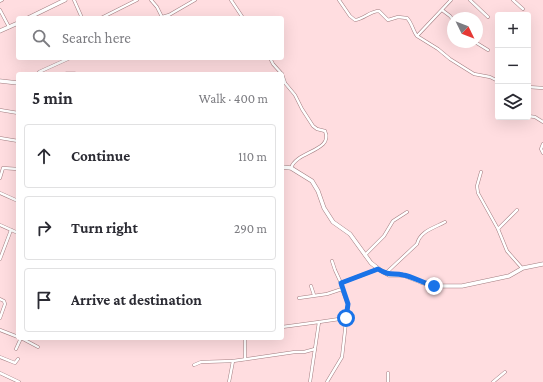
<!DOCTYPE html>
<html lang="en">
<head>
<meta charset="utf-8">
<style>
  body { margin:0; font-family:"Crimson Pro",serif; background:#f2f2f3; color:#2b2b33 }
  .controls { position:absolute; right:12px; top:12px; display:grid; overflow:hidden; border-radius:4px; box-shadow:0 4px 16px #0002 }
  .controls button { width:36px; height:36px; display:grid; place-items:center; padding:0; border:0; border-bottom:1px solid #e1e1e2; background:#fff; color:#2b2b33; font:20px sans-serif }
  .compass { position:absolute; left:447px; top:12px; width:36px; height:36px; border-radius:50%; background:#fff; box-shadow:0 4px 16px #0002; rotate:133deg }
  .stop { position:absolute; width:12px; height:12px; margin:-9px; border:3px solid #1a73e8; border-radius:50%; background:#fff }
  .stop.end { background:#1a73e8; border-color:#fff; box-shadow:0 1px 4px #0008 }
  .list { margin:0; padding:0; list-style:none }
  h2 { display:flex; justify-content:space-between; align-items:center; height:52px; margin:0; padding:0 16px; font-size:17px }
  h2 small { font-size:13px; font-weight:400; color:#7c7c81 }
  .list li { display:grid; grid-template-columns:26px 1fr auto; gap:12px; align-items:center; box-sizing:border-box; height:64px; margin:0 8px 8px; padding:0 8px; border:1px solid #e1e1e2; border-radius:4px }
  .list b { display:block; font-size:15px; white-space:nowrap }
  .list em { font-size:13px; font-style:normal; color:#7c7c81 }
  .icon { flex:none; width:22px; height:22px; fill:none; stroke:currentColor; stroke-width:2; stroke-linecap:round; stroke-linejoin:round }
  .map { position:relative; flex:none; width:543px; height:382px; overflow:hidden }
  .search { position:absolute; background:#fff; box-shadow:0 4px 16px #0002; left:16px; top:16px; width:268px; height:44px; display:flex; align-items:center; gap:10px; box-sizing:border-box; padding:0 14px; border-radius:4px; color:#7c7c81; font-size:15px }
  .panel { position:absolute; background:#fff; box-shadow:0 4px 16px #0002; left:16px; top:72px; width:268px; height:268px; border-radius:4px }
  .map>svg:first-child { display:block }
  .lines { fill:none; stroke-linecap:round; stroke-linejoin:round }
  .street-casing { stroke:#a37e81; stroke-width:3.5 }
  .secondary-casing { stroke:#a37e81; stroke-width:4.5 }
  .street { stroke:#fff; stroke-width:2.5 }
  .secondary { stroke:#fff; stroke-width:3.5 }
  .route { stroke:#1a73e8; stroke-width:5 }
</style>
</head>
<body>
<div class="map">
<svg width="543" height="382" viewBox="0 0 543 382">
  <rect width="100%" height="100%" fill="#ffdde0"/>
  <g class="lines">
    <g class="street-casing">
      <g id="street">
        <polyline points="74,0 82,18"/>
        <polyline points="151,0 157,7 162,17 159,18"/>
        <polyline points="231,0 243,18"/>
        <path d="M339,0L350,16L355,20C364,19 370,11 379,11L388,20L398,17L407,18C412,23 413,31 417,36L451,0"/>
        <polyline points="470,0 488,17"/>
        <polyline points="513,0 523,9"/>
        <polyline points="0,1 2,0"/>
        <polyline points="0,10 9,27"/>
        <polyline points="442,10 450,16 453,20"/>
        <polyline points="162,17 169,15 195,0"/>
        <polyline points="101,18 137,0"/>
        <polyline points="417,36 438,49 450,59 474,74 490,77 498,81"/>
        <polyline points="475,42 488,50"/>
        <polyline points="270,58 273,64 282,74"/>
        <polyline points="40,74 39,72 70,58"/>
        <path d="M282,74L285,83L295,95L302,109L313,126L317,129L325,131C334,151 296,151 291,168"/>
        <polyline points="528,87 543,88"/>
        <polyline points="0,110 18,113"/>
        <polyline points="528,116 535,117 543,122"/>
        <polyline points="0,138 18,141"/>
        <polyline points="543,144 541,149 543,153"/>
        <polyline points="481,172 477,186 478,193 498,229 507,251 522,268"/>
        <polyline points="0,178 3,168 18,169"/>
        <polyline points="0,193 18,201"/>
        <polyline points="0,225 18,233"/>
        <polyline points="498,229 517,210"/>
        <polyline points="365,255 384,236 393,221 407,212"/>
        <polyline points="0,259 11,230"/>
        <polyline points="332,261 335,270 341,283"/>
        <path d="M386,273L417,244C420,231 434,228 445,222"/>
        <polyline points="311,286 314,295"/>
        <polyline points="299,298 327,294 342,289"/>
        <polyline points="0,299 4,301 5,304 0,318"/>
        <polyline points="319,322 346,318"/>
        <polyline points="282,327 319,322 310,382"/>
        <polyline points="0,330 18,337"/>
        <polyline points="21,338 38,347"/>
        <polyline points="16,349 21,338"/>
        <polyline points="0,357 15,363 18,359"/>
        <polyline points="245,359 245,338"/>
        <polyline points="194,365 201,362 233,361"/>
        <polyline points="0,373 19,382"/>
        <polyline points="229,382 233,361 295,352 304,352 315,349"/>
        <polyline points="327,382 342,357 348,304 342,289 341,283 378,269"/>
        <polyline points="388,382 388,373"/>
        <polyline points="493,382 505,372"/>
      </g>
    </g>
    <g class="secondary-casing">
      <g id="secondary">
        <polyline points="28,18 65,0"/>
        <polyline points="0,31 18,23"/>
        <polyline points="66,74 75,74"/>
        <polyline points="0,81 18,83"/>
        <polyline points="282,167 291,168 312,181 318,191 324,208 333,222 350,234 371,263 380,270 389,275 403,275 421,282 434,286 462,286 509,276 523,268 543,264"/>
      </g>
    </g>
    <use href="#street" class="street"/>
    <use href="#secondary" class="secondary"/>
  </g>
  <g class="lines">
    <path class="route" d="M346,318L348,304L341,283L378,269C389,276 392,273 403,275C411,276 424,283 434,286"/>
  </g>
</svg>
<div class="controls">
<button>+</button>
<button>−</button>
<button><svg class="icon" aria-label="layers" viewBox="0 0 24 24"><path d="M12 4l9 5-9 5-9-5zM3 14l9 5 9-5"/></svg></button>
</div>
<svg class="compass" viewBox="-18 -18 36 36"><path d="M0-13l5 13h-10z" fill="#e53935"/><path d="M0 13l5-13h-10z" fill="#7c7c81"/></svg>
<div class="stop" style="left:346px;top:318px"></div>
<div class="stop end" style="left:434px;top:286px"></div>
<div class="search"><svg class="icon" aria-label="search" viewBox="0 0 24 24"><circle cx="10" cy="10" r="6"/><path d="M15 15l6 6"/></svg>Search here</div>
<section class="panel">
<h2>5 min<small>Walk · 400 m</small></h2>
<ul class="list">
<li><svg class="icon" aria-label="ahead" viewBox="0 0 24 24"><path d="M12 20V5M6 11l6-6 6 6"/></svg><div><b>Continue</b></div><em>110 m</em></li>
<li><svg class="icon" aria-label="right" viewBox="0 0 24 24"><path d="M7 20v-9h11M14 6l5 5-5 5"/></svg><div><b>Turn right</b></div><em>290 m</em></li>
<li><svg class="icon" aria-label="arrive" viewBox="0 0 24 24"><path d="M6 21V4h12l-3 4 3 4H6"/></svg><div><b>Arrive at destination</b></div></li>
</ul>
</section>
</div>
</body>
</html>
